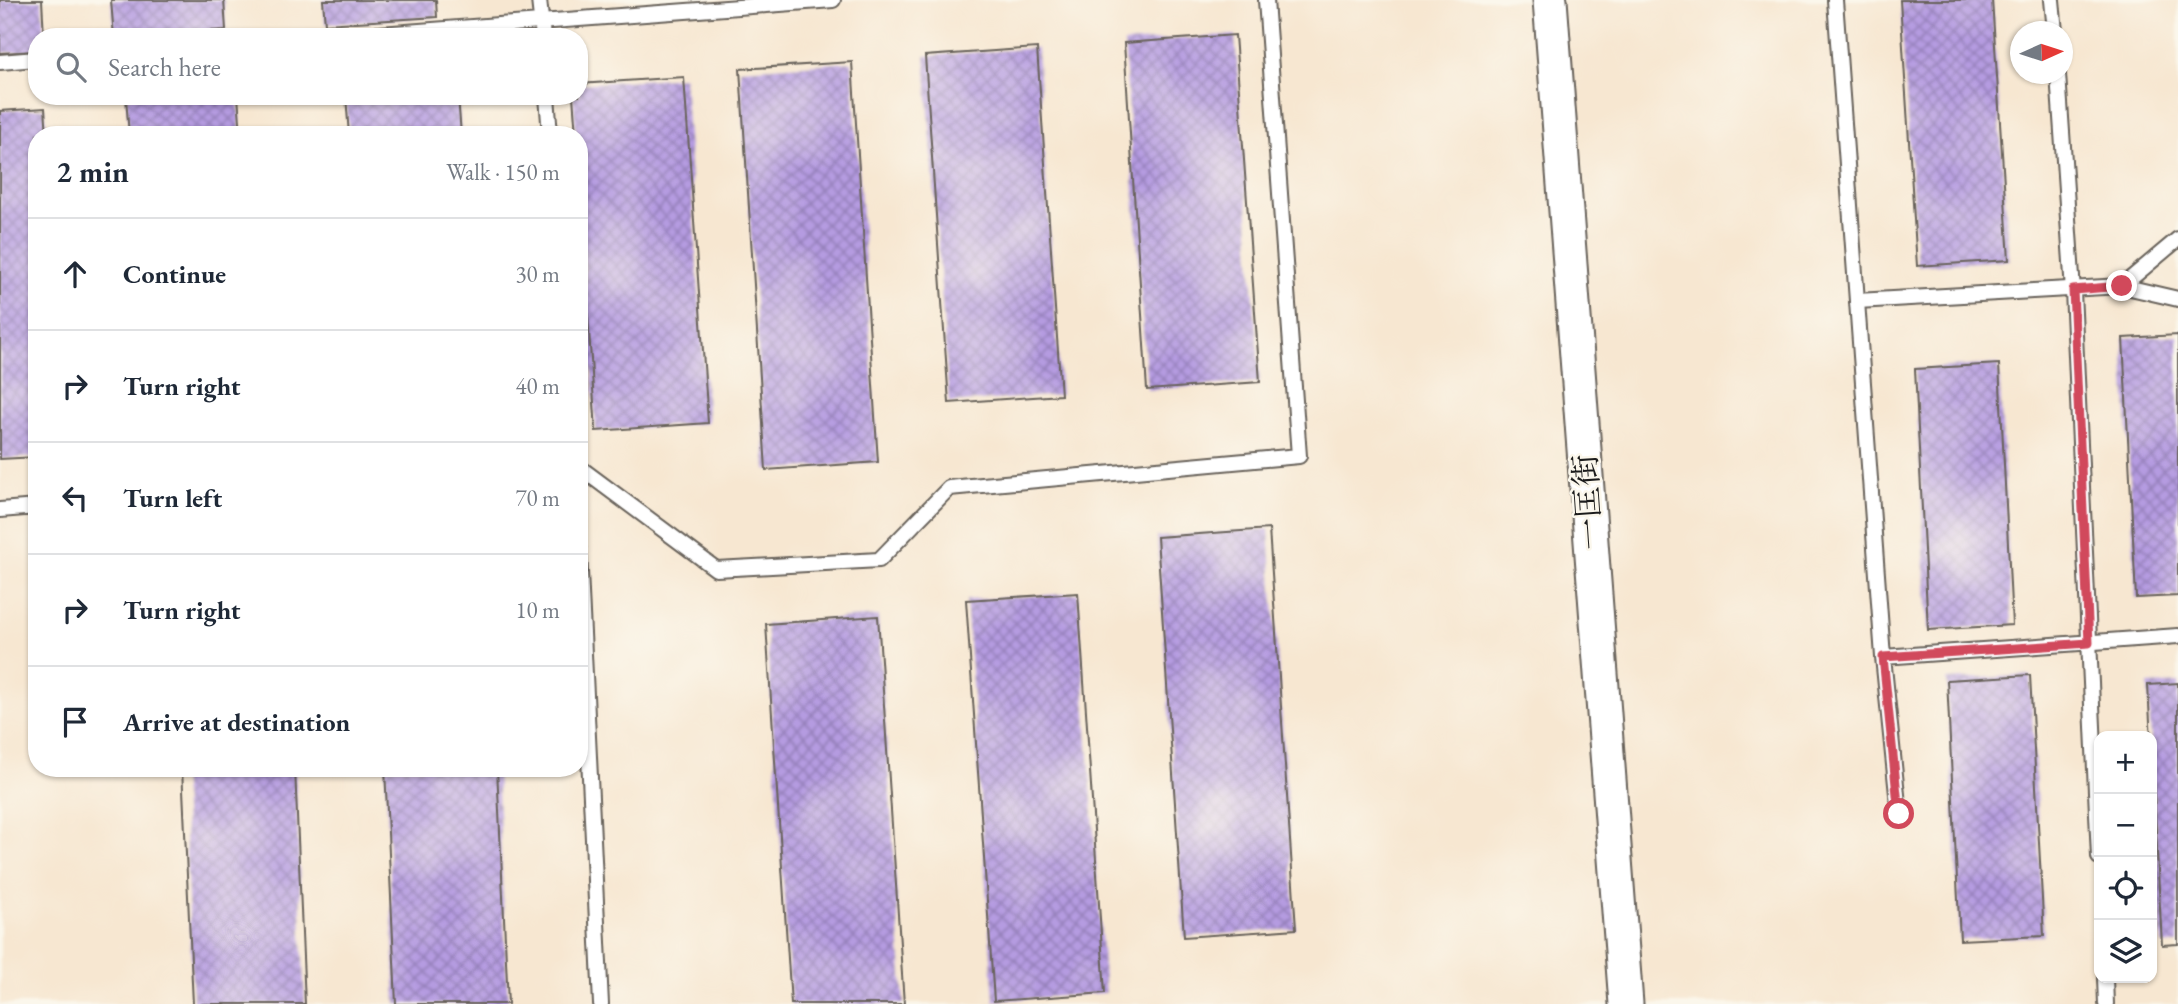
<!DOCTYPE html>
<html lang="en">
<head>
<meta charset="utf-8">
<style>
  body { margin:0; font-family:"EB Garamond","Noto Serif SC",serif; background:#f6f6f7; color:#1f2937 }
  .controls { position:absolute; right:21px; bottom:21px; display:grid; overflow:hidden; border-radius:14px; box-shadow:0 2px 5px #0004 }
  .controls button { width:63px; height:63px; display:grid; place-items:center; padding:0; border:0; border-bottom:2px solid #e0e1e3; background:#fff; color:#1f2937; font:35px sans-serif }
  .compass { position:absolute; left:2010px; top:21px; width:63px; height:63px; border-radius:50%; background:#fff; box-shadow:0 2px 5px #0004; rotate:87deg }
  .stop { position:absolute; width:21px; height:21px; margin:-16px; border:5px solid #d1495b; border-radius:50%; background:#fff }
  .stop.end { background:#d1495b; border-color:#fff; box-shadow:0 2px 7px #0008 }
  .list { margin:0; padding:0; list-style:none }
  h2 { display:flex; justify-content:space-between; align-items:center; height:91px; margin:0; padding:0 28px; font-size:30px }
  h2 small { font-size:23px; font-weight:400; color:#747a83 }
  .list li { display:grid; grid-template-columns:46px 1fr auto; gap:21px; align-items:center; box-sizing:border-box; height:112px; padding:0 28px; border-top:2px solid #e0e1e3 }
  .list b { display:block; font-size:26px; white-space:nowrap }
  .list em { font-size:23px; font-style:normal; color:#747a83 }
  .icon { flex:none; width:38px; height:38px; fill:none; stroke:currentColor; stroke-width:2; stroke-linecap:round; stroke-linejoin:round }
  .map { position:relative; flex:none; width:2178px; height:1004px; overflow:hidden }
  .search { position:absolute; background:#fff; box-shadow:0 2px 5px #0004; left:28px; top:28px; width:560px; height:77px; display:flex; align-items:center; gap:18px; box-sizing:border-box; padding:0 24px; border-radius:28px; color:#747a83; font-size:26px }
  .panel { position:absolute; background:#fff; box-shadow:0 2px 5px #0004; left:28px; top:126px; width:560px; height:651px; border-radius:28px }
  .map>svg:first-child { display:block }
  .building { fill:url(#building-cross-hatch) }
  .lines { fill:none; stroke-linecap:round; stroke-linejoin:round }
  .service-casing { stroke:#69635b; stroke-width:18 }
  .tertiary-casing { stroke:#69635b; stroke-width:37 }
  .service { stroke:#fff; stroke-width:14 }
  .tertiary { stroke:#fff; stroke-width:33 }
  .route { stroke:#d1495b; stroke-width:9 }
  .labels { text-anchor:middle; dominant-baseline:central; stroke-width:5; stroke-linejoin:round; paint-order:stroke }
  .street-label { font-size:32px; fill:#1c1c1c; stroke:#fbf7ec }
</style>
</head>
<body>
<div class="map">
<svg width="2178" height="1004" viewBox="0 0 2178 1004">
  <defs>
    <pattern id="building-cross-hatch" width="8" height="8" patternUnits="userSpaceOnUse" patternTransform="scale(1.75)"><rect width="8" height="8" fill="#b59be1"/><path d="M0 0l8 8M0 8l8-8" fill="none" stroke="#927eb6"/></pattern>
  </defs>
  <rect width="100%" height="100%" fill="#fbf7ec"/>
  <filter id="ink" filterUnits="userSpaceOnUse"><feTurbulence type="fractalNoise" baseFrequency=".0143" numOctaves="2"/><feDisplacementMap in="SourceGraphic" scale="14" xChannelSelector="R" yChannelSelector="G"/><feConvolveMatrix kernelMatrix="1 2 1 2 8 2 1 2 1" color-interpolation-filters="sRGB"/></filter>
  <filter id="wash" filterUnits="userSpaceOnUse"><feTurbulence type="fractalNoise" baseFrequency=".00686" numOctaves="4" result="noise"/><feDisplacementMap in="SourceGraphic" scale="28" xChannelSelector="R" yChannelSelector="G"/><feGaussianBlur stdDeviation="1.57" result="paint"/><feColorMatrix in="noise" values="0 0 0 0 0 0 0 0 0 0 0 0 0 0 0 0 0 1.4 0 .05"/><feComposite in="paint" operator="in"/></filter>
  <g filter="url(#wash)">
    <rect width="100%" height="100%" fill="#f7e7d1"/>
    <g id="blocks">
      <g class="building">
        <polygon points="0,0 42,0 44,37 37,37 37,51 0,53"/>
        <polygon points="111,0 224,0 226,30 114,37"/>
        <polygon points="323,0 436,0 437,17 325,24"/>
        <polygon points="1900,0 1992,0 2009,260 1917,266"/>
        <polygon points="1235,35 1260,382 1147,390 1124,43"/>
        <polygon points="1037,48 1061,395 949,403 925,56"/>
        <polygon points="852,62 878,462 766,470 740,69"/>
        <polygon points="684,77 708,423 596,431 579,188 579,135 576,135 573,96 579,96 579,84"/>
        <polygon points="147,96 238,96 241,135 129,135 126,98"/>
        <polygon points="346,96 458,96 461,135 349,135"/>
        <polygon points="45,108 47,135 37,135 37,457 0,459 0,111"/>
        <polygon points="2178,335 2178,596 2136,598 2123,338"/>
        <polygon points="1999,364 2012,625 1928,630 1915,369"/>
        <polygon points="1269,529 1296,929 1184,937 1157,537"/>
        <polygon points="1078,593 1105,993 994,1001 966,600"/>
        <polygon points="878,616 904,1004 791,1004 766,624"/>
        <polygon points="2030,675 2044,936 1960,940 1947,680"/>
        <polygon points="2178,683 2178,944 2162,945 2148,685"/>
        <polygon points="182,768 295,768 305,1004 193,1004"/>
        <polygon points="385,768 497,768 508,1004 396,1004"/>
      </g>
    </g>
  </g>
  <g filter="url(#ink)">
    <use href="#blocks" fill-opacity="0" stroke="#69635b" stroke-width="2"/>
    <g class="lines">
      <g class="service-casing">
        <g id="service">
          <polyline points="539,0 543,37"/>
          <polyline points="1835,0 1883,657 1899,814"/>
          <polyline points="2052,0 2055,32"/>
          <polyline points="340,37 833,0"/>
          <polyline points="0,62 37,59"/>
          <polyline points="2058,74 2073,291 2099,857"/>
          <polyline points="547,96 550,135"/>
          <polyline points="2122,286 2178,299"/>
          <polyline points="1857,301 2122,286 2178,239"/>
          <polyline points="579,467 716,569 879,560 949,488 1299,456 1266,0"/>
          <polyline points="0,510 37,507"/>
          <polyline points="579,551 601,1004"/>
          <polyline points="1883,657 2178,636"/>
          <polyline points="2105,978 2106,1004"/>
        </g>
      </g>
      <g class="tertiary-casing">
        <polyline id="tertiary" points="1550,0 1626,1004"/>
      </g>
      <use href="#service" class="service"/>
      <use href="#tertiary" class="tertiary"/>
    </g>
  </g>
  <g class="lines" filter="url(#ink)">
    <polyline class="route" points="1899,814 1883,657 2089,643 2073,290 2122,286"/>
  </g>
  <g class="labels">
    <g class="street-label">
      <text transform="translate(1588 502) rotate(-94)">一匡街</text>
    </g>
  </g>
</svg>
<div class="controls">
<button>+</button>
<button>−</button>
<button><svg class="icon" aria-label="locate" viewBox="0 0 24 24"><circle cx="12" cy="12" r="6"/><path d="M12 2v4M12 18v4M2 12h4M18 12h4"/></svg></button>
<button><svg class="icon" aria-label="layers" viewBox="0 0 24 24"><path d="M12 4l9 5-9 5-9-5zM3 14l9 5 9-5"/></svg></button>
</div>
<svg class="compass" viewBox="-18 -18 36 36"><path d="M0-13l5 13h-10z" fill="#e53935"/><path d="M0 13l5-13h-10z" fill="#747a83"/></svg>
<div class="stop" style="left:1899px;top:814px"></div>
<div class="stop end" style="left:2122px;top:286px"></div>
<div class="search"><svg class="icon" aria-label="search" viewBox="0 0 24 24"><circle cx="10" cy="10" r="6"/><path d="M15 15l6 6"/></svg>Search here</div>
<section class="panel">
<h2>2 min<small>Walk · 150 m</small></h2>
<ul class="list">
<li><svg class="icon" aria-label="ahead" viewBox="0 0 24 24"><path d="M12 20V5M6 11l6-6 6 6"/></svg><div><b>Continue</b></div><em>30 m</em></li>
<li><svg class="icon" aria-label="right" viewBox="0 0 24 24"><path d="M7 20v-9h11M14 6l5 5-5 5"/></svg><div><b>Turn right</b></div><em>40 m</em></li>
<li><svg class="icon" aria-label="left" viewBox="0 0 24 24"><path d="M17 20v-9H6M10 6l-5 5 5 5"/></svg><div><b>Turn left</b></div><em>70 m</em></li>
<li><svg class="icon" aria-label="right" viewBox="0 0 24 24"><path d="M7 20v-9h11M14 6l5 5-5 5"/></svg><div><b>Turn right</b></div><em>10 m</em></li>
<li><svg class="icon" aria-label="arrive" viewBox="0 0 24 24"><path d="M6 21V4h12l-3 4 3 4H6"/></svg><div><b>Arrive at destination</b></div></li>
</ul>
</section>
</div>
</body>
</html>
